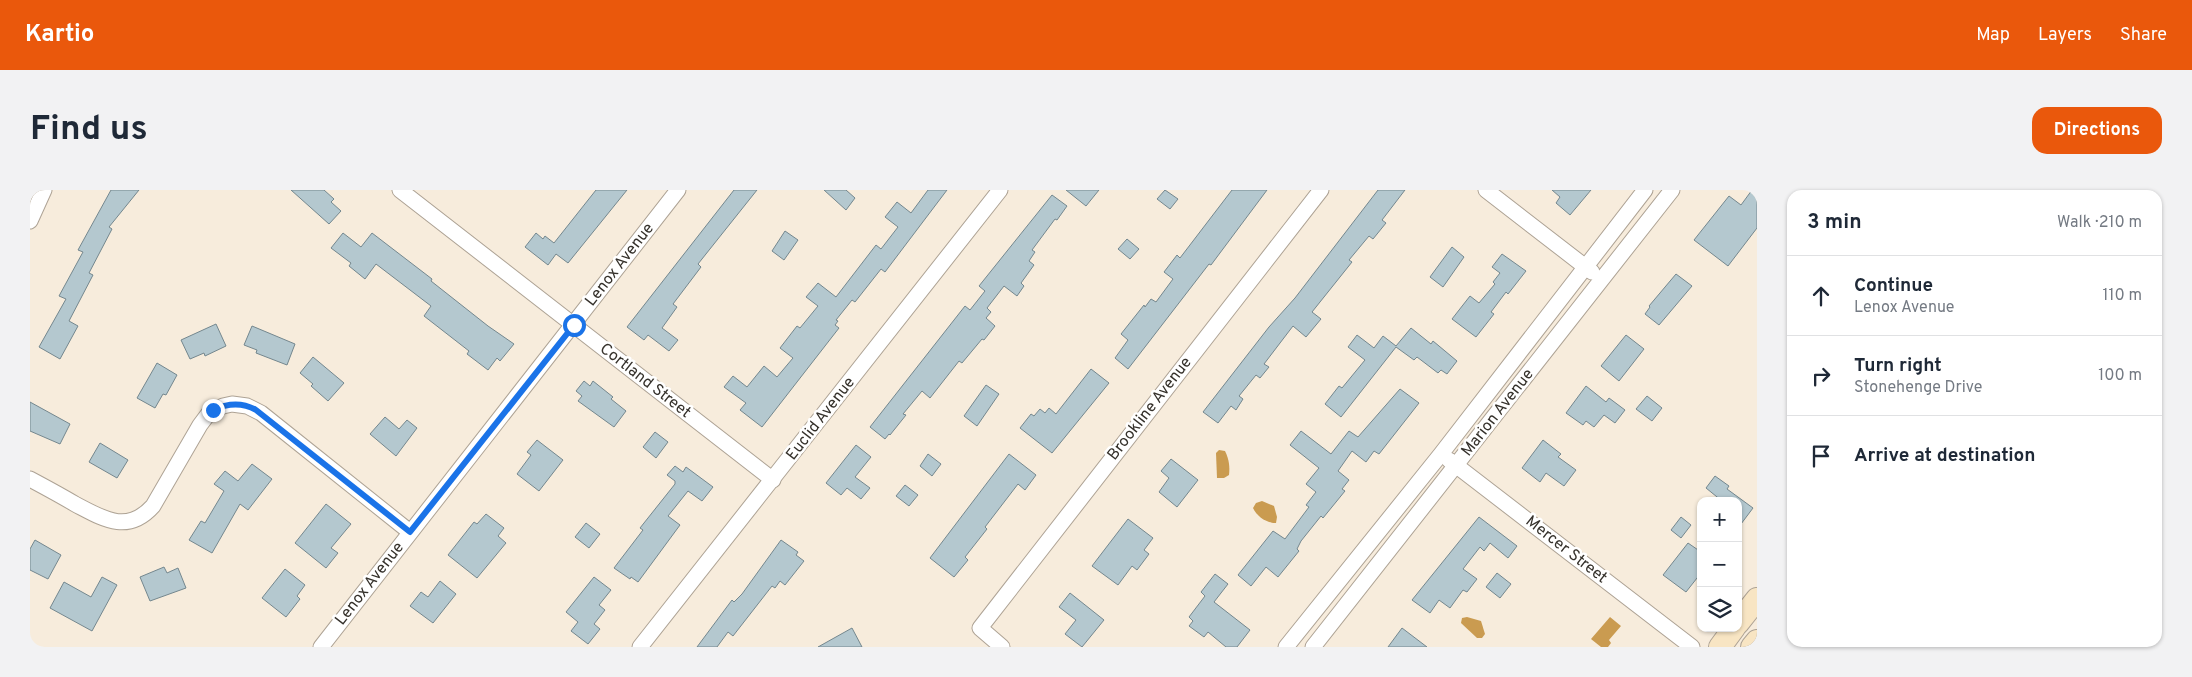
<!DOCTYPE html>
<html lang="en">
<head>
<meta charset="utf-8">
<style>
  body { margin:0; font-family:Overpass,sans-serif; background:#f2f2f3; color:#1f2937 }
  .controls { position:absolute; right:15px; bottom:15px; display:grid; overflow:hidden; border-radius:10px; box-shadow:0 1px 4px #0004 }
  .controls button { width:45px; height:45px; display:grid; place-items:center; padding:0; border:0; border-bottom:1px solid #e0e1e3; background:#fff; color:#1f2937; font:25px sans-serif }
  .stop { position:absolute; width:15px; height:15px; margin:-11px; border:4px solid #1a73e8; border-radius:50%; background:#fff }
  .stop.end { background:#1a73e8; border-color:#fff; box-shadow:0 1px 5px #0008 }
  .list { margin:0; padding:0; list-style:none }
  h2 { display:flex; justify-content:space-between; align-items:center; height:65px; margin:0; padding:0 20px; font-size:21px }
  h2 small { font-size:16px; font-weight:400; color:#747a83 }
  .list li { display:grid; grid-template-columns:32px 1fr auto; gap:15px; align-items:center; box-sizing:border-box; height:80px; padding:0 20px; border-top:1px solid #e0e1e3 }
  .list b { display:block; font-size:19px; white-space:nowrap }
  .list p { margin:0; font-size:16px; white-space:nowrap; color:#747a83 }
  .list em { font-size:16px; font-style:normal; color:#747a83 }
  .icon { flex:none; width:28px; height:28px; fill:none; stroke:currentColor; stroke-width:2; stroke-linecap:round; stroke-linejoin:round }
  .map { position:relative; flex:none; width:1727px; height:457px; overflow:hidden; border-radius:15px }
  header { display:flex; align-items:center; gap:30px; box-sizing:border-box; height:70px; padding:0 25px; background:#ea580c; color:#fff }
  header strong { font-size:24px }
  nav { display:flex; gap:28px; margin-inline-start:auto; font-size:18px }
  .intro { display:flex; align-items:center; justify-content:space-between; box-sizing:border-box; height:120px; padding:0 30px }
  h1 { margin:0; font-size:35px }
  .button { padding:12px 22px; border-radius:15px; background:#ea580c; color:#fff; font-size:18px; font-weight:700 }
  main { display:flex; gap:30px; padding:0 30px }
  aside { flex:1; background:#fff; border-radius:15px; box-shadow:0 1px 4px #0004 }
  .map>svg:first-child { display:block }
  .water { fill:#ca9b50 }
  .building { fill:#b4c8cf; stroke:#74878e }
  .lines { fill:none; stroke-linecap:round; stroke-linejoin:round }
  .street-casing { stroke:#aea395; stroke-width:17 }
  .secondary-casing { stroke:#aea395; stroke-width:24 }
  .street { stroke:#fff; stroke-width:15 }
  .secondary { stroke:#f8e5c3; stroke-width:22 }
  .route { stroke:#1a73e8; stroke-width:6 }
  .labels { text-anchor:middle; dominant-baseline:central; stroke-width:5; stroke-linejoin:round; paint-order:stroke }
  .street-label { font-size:16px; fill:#35312b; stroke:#fff }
</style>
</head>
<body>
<header>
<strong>Kartio</strong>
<nav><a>Map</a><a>Layers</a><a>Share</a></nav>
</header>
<div class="intro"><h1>Find us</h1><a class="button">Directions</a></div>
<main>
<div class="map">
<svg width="1727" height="457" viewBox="0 0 1727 457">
  <rect width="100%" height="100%" fill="#f7ecdc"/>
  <g class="water">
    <path d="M1189,260L1195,261C1199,269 1200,277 1199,285L1194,288H1187L1186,263Z"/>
    <path d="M1232,311L1244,316L1247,327L1246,333C1237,333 1227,327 1223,318L1226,313Z"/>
    <polygon points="1437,427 1451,431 1455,444 1452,448 1447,448 1431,433 1432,428"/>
    <polygon points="1580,427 1591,436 1579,450 1581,453 1578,457 1571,457 1561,449"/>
  </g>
  <g class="building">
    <polygon points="81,0 109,0 79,37 82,39 59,83 63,85 39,131 48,136 30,169 9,157 36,109 29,106 53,62 48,60"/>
    <polygon points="261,0 294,0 304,9 301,12 311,21 299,34"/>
    <polygon points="566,0 597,0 538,73 526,64 518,75 495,57 506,43 513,49 515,46 524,53"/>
    <polygon points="704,0 727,0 668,74 671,77 643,114 647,117 632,138 648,150 639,161 618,145 614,150 597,137"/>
    <polygon points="794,0 816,0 825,8 816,20"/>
    <polygon points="898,0 917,0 855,82 851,79 825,112 822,110 806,130 808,131 805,135 809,138 732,237 710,220 716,213 694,197 703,186 717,197 734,176 747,187 763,168 750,158 767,136 770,138 788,116 776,107 788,93 806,107 846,55 851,59 868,37 855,27 867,12 881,23"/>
    <polygon points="1036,0 1069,0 1056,16"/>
    <polygon points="1135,0 1148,9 1140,19 1127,9"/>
    <polygon points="1202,0 1237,0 1181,75 1179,74 1098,179 1085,168 1098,150 1091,144 1114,115 1115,117 1121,109 1126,112 1143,89 1134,82 1147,65 1150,68"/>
    <polygon points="1348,0 1375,0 1352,30 1356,33 1343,49 1339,46 1319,70 1322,72 1282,122 1291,129 1276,147 1263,136 1234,174 1239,177 1230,188 1226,185 1209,206 1213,209 1206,220 1201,216 1188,233 1173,222 1239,137 1265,108"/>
    <polygon points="1522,0 1561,0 1540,25 1526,13 1530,7"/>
    <polygon points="1722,0 1727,0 1727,38 1698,76 1664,50 1699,6 1711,15"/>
    <polygon points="1022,5 1037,16 1027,30 1025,29 1002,60 1005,62 999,71 1004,75 991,93 994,96 987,106 974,96 957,118 961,122 956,128 965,136 954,150 952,149 932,173 929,171 900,208 892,201 873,224 876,225 860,245 859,244 855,249 840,237 935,116 940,120 955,101 949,96"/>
    <polygon points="755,41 768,50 754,70 742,61"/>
    <polygon points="313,43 331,57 342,43 402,89 401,91 458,136 484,154 470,171 467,168 458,180 437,164 439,161 394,126 401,116 346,74 335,89 319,76 321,73 301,58"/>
    <polygon points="1097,49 1109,59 1100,69 1088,59"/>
    <polygon points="1422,57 1434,67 1413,97 1400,87"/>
    <polygon points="1472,64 1496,81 1478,104 1476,102 1461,122 1464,124 1446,147 1422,129 1440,106 1449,113 1465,94 1463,92 1470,83 1462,77"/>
    <polygon points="1646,84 1662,96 1629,135 1615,124 1620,117 1619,116"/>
    <polygon points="186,134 196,156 175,166 174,163 160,169 151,150"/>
    <polygon points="222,136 265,154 257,175 226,163 227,160 214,155"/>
    <polygon points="1381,138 1401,154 1403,151 1427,171 1417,184 1411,180 1408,183 1387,167 1384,170 1366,157 1311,227 1295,214 1309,196 1312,198 1335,170 1318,157 1327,145 1344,158 1353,146 1366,156"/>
    <polygon points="1596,145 1614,159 1589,191 1571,176"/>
    <polygon points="283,167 314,193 298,211 281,196 283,194 270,183"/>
    <polygon points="127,173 147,185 136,205 133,204 125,218 107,208"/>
    <polygon points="1061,179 1079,193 1022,263 990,238 1001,224 1004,226 1010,219 1015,223 1019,218 1026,224"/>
    <polygon points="554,191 560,196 563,191 583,207 581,209 596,221 584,237 548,211 552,206 546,201"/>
    <polygon points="956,195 969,204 947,236 934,226"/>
    <polygon points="1556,196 1576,212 1579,208 1595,220 1585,233 1574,225 1564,237 1556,231 1553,235 1536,223"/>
    <polygon points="1370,199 1389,213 1349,264 1344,261 1336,272 1322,261 1308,281 1319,290 1312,299 1315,301 1293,328 1291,326 1271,351 1267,359 1269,361 1248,387 1236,377 1221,396 1208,385 1243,341 1255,349 1279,317 1276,315 1286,302 1276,294 1289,278 1260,255 1271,241 1301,264 1319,241 1328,247"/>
    <polygon points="1617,206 1632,218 1622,231 1606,219"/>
    <polygon points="0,212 40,234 30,254 0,241"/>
    <polygon points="355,227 369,239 377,230 387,238 366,266 340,244"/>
    <polygon points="625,242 638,252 626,268 613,257"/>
    <polygon points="507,250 533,270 509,301 487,284 501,265 497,262"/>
    <polygon points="1513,250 1531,264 1528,267 1546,280 1534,296 1516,283 1510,292 1492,278"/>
    <polygon points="70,253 98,270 87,288 59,272"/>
    <polygon points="826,255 841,267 825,287 840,298 831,309 817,298 811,305 796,293"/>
    <polygon points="898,264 911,274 902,286 890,276"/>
    <polygon points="979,264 1006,285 995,300 988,294 955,337 957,339 935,367 938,370 924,387 900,368"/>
    <polygon points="1141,269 1168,290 1147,317 1129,302 1139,288 1131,281"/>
    <polygon points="222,274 242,289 218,320 210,314 182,363 159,350 171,331 175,333 194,301 184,294 195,281 208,291"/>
    <polygon points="645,276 653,282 656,277 683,297 672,311 658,301 638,326 650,335 608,392 601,387 600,389 584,378 613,340 610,338 645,294 645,291 637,285"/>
    <polygon points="1685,286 1699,296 1697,299 1723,318 1708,338 1708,311 1692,311 1676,298"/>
    <polygon points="875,295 888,305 879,316 866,306"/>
    <polygon points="296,314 321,334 301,358 308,363 296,378 265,353"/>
    <polygon points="456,324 474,338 468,346 476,353 447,388 418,365 444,332 447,334"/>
    <polygon points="1449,327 1487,356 1478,368 1460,353 1454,361 1450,357 1433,379 1447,389 1437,402 1433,400 1420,418 1409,410 1400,423 1382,410"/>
    <polygon points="1651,327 1661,335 1651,348 1641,340"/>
    <polygon points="1098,329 1123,348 1114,360 1119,364 1107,380 1102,376 1088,395 1062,376"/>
    <polygon points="556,333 570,344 559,358 545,347"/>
    <polygon points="5,350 31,365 18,389 0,380 0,359"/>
    <polygon points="751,350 768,362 766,365 774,371 755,395 750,391 745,398 742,396 703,446 698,442 687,457 667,457 702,410 704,412 712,404"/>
    <polygon points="1658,353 1671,362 1671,383 1656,402 1633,385"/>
    <polygon points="134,377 137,383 148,378 156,398 120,411 110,387"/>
    <polygon points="255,379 275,395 267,406 270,409 256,427 232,408"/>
    <polygon points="1467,383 1481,394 1470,408 1456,397"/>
    <polygon points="1185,384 1198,394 1184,412 1220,440 1207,457 1196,457 1178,442 1174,447 1159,436 1163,431 1159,427 1175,406 1171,402"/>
    <polygon points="72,387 87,395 62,441 20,418 34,392 61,407"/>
    <polygon points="564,387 581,400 569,415 575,420 564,434 570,439 558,454 541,441 548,432 536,422"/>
    <polygon points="410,391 426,404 403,433 380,416 391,402 398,407"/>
    <polygon points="1040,403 1074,430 1052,457 1035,444 1046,430 1029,417"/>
    <polygon points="822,438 832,457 788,457"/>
    <polygon points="1372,438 1397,457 1358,457"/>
  </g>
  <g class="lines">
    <g class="street-casing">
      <g id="street">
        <polyline points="370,0 743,290"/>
        <polyline points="1456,0 1562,82"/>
        <polyline points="0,31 14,0"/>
        <polyline points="1419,270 1662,457"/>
        <path d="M0,289C15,297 30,305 45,314C72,328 97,345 123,316L170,235L179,223L193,216L202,214L217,216L231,223L380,342"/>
        <polyline points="291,457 648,0"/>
        <polyline points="610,457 970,0"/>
        <polyline points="972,457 950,438 1291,0"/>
        <polyline points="1256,457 1411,264 1615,0"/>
        <polyline points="1283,457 1642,0"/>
      </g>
    </g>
    <g class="secondary-casing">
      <g id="secondary">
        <polyline points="1708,433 1727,409"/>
        <polyline points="1690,457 1704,438"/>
        <polyline points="1722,457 1727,451"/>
      </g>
    </g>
    <use href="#street" class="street"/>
    <use href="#secondary" class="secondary"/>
  </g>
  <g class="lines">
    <path class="route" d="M183,220C198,213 212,212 226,220L380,342L544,135"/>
  </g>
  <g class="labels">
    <g class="street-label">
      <text transform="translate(590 75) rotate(-52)">Lenox Avenue</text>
      <text transform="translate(615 191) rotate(38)">Cortland Street</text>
      <text transform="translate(1120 219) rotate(-52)">Brookline Avenue</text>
      <text transform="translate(1468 223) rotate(-52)">Marion Avenue</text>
      <text transform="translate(791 229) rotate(-52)">Euclid Avenue</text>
      <text transform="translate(1536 360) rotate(38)">Mercer Street</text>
      <text transform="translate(340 394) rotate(-52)">Lenox Avenue</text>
    </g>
  </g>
</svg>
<div class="controls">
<button>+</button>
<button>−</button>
<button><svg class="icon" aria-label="layers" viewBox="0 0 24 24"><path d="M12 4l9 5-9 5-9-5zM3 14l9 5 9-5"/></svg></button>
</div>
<div class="stop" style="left:544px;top:135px"></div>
<div class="stop end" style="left:183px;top:220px"></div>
</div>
<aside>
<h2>3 min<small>Walk · 210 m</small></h2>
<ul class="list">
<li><svg class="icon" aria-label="ahead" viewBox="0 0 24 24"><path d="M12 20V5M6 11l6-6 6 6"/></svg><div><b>Continue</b><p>Lenox Avenue</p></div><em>110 m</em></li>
<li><svg class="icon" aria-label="right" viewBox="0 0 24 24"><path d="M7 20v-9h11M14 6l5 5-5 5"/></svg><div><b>Turn right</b><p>Stonehenge Drive</p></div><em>100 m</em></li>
<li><svg class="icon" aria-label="arrive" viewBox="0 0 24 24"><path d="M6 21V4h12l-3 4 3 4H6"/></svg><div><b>Arrive at destination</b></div></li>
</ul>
</aside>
</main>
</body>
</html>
